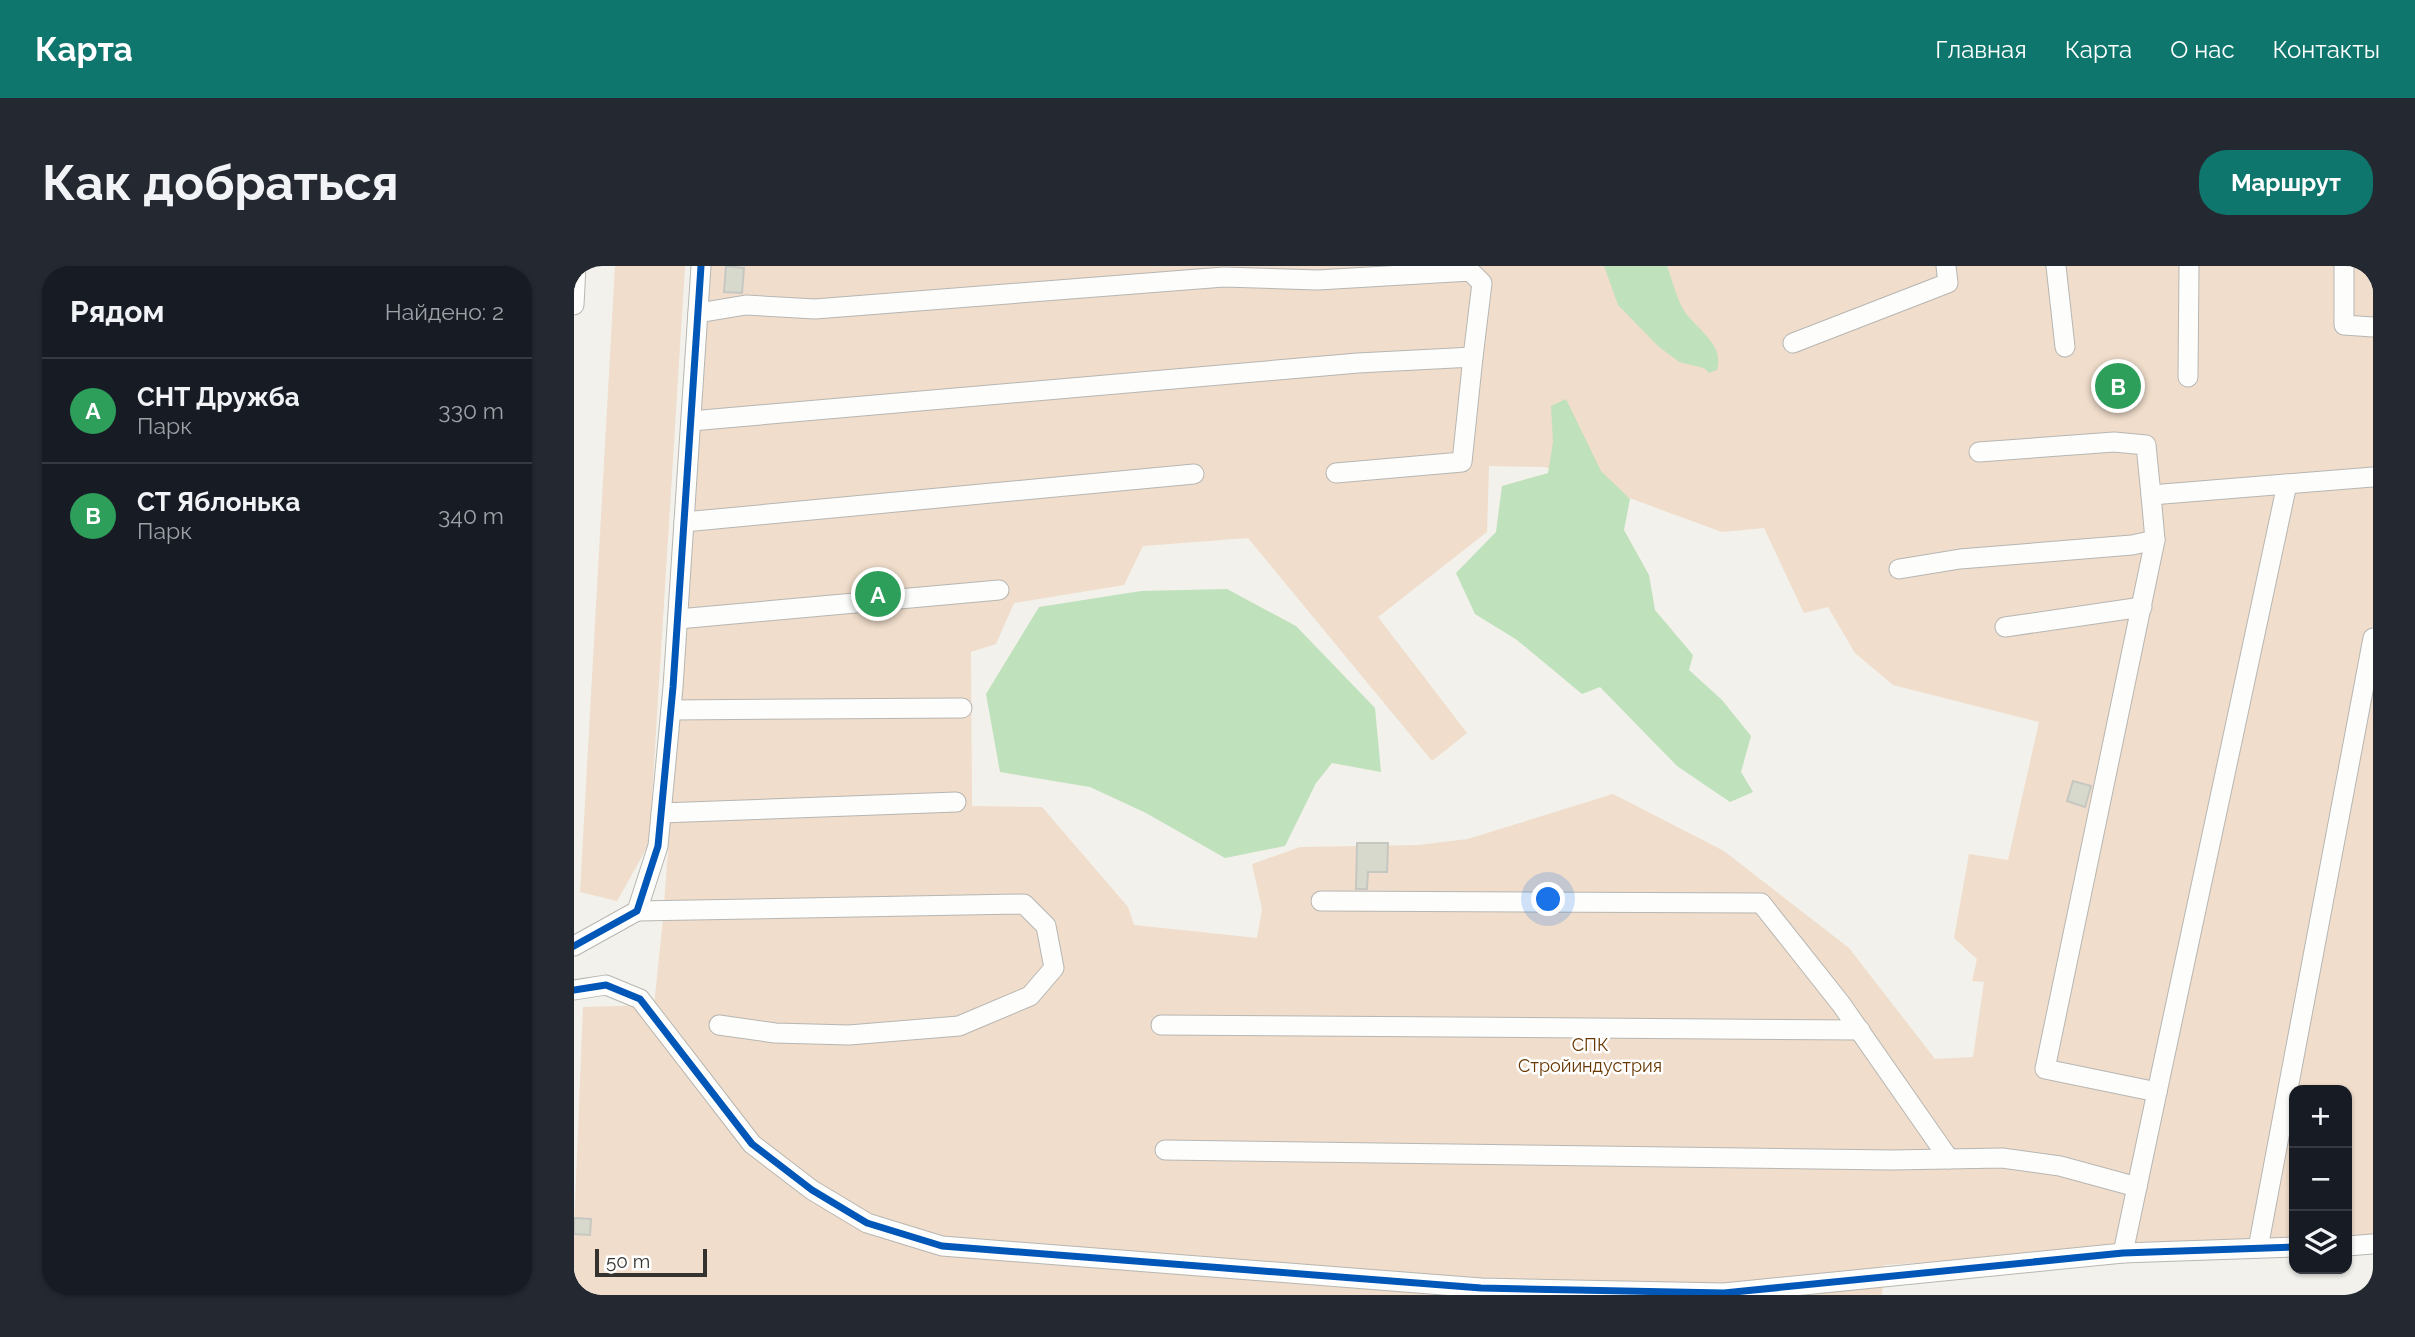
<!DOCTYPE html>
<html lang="ru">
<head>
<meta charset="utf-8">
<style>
  body { margin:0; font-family:Raleway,sans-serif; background:#242831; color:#f1f3f6 }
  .controls { position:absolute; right:21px; bottom:21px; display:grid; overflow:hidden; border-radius:14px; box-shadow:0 2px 5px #0004 }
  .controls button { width:63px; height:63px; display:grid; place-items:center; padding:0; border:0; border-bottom:2px solid #363941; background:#171b24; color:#f1f3f6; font:35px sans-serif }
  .scale { position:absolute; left:21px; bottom:18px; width:112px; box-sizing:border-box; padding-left:7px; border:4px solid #34332f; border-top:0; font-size:19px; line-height:24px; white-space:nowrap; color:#34332f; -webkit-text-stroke:5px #fff; paint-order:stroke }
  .you { position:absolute; left:975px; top:634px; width:24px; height:24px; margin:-18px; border:5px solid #fff; border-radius:50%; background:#1a73e8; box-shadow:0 0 0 10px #1a73e833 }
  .badge { display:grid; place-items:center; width:46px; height:46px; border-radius:50%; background:#0f766e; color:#fff; font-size:23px; font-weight:700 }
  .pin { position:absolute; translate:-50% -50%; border:4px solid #fff; box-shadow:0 2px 7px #0006 }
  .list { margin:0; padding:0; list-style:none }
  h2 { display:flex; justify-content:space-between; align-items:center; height:91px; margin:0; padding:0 28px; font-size:30px }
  h2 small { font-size:23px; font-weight:400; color:#9ea1a6 }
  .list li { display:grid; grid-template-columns:46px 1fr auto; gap:21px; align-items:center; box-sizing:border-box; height:105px; padding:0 28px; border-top:2px solid #363941 }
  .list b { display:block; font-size:26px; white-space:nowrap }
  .list p { margin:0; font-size:23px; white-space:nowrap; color:#9ea1a6 }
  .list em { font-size:23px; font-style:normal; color:#9ea1a6 }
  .icon { flex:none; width:38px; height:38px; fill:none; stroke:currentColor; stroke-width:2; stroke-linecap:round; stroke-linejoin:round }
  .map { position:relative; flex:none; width:1799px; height:1029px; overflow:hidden; border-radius:28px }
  header { display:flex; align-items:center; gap:42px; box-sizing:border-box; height:98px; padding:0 35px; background:#0f766e; color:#fff }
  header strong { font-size:33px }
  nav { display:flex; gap:38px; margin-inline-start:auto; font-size:24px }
  .intro { display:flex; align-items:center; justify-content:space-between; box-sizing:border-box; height:168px; padding:0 42px }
  h1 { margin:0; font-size:49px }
  .button { padding:18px 32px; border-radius:28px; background:#0f766e; color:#fff; font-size:24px; font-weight:700 }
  main { display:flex; gap:42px; padding:0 42px }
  aside { flex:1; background:#171b24; border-radius:28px; box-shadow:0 2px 5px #0004 }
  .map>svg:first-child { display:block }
  .green { fill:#f0ddcb; fill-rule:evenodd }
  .water { fill:#bfe1bb }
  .building { fill:#d6d9cb; stroke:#c7c7c2; stroke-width:2 }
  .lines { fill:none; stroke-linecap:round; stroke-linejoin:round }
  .minor-casing { stroke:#b7b6b2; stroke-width:21 }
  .minor { stroke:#fdfdfc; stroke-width:19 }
  .cycleway-casing { stroke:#fff; stroke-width:11 }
  .cycleway { stroke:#0057b8; stroke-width:7 }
  .labels { text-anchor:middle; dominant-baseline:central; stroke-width:5; stroke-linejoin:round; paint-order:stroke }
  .park-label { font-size:18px; fill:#693800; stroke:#fff }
</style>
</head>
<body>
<header>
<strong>Карта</strong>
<nav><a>Главная</a><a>Карта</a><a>О нас</a><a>Контакты</a></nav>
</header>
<div class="intro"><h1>Как добраться</h1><a class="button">Маршрут</a></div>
<main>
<aside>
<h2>Рядом<small>Найдено: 2</small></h2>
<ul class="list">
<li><span class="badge" style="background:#2e9e5b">A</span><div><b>СНТ Дружба</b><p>Парк</p></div><em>330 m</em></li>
<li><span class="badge" style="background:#2e9e5b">B</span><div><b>СТ Яблонька</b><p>Парк</p></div><em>340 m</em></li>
</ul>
</aside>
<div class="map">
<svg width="1799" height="1029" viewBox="0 0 1799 1029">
  <rect width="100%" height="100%" fill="#f2f1eb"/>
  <g class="green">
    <polygon points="41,0 111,0 75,578 43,635 6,626"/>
    <path d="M137,0H1799V974H1773V824H1720V976L1607,980L1310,999L1308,1029H0V962L9,741L80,739L89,653ZM915,200L971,201L1148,266L1190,262L1230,347L1254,341L1281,387L1319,419L1465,456L1434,594L1395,588L1380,672L1403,693L1398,715L1410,716L1399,791L1361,793L1275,682L1150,585L1039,528L894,573L844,579L726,581L678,598L688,643L683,672L560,659L554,641L468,541L398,540L397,386L422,378L440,337L550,319L569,280L674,272L858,495L893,467L804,351L913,266Z"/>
  </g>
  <g class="water">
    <path d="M1030,0H1093C1098,14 1102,30 1109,43C1121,63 1151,77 1143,104L1135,107L1130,102L1105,96L1084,80L1044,39Z"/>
    <polygon points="992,133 1027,205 1056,233 1050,264 1075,309 1081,344 1119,389 1115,404 1148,434 1177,470 1167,506 1179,526 1156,536 1103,500 1026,421 1008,428 943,374 901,348 882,307 922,266 928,220 974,207 979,176 977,140"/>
    <polygon points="653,323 722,360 801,442 807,506 758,497 742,517 711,580 651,592 572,547 516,521 426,506 412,428 465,341 567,325"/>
  </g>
  <g class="building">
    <polygon points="152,0 170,2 168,27 150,26"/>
    <polygon points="1499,515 1517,520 1511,541 1493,535"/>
    <polygon points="783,577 814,577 813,606 794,606 793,623 782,623"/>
    <polygon points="0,952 17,953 16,969 0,968"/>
  </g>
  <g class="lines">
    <g class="minor-casing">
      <g id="minor">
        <polyline points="1482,0 1491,81"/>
        <polyline points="1770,0 1770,59 1799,61"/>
        <polyline points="0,39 2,0"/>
        <polyline points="124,47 172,39 241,43 650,11 744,14 896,5 908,17 899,91"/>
        <polyline points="1219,77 1374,17 1372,0"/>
        <polyline points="1614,111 1615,0"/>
        <polyline points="117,155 784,97 899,91 888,196 762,207"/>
        <polyline points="1405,186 1540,176 1572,179 1577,229"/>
        <polyline points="110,256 620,208"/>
        <polyline points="1325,303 1386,293 1558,279 1581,274"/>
        <polyline points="104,353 425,324"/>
        <polyline points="1431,361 1568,341"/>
        <polyline points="97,444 388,442"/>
        <polyline points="87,547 382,536"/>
        <polyline points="747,635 1187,637 1267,738 1375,893"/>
        <polyline points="63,645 450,638 472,660 480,702 456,730 385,760 275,769 201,767 145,759"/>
        <polyline points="0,680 63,645 84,580 99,421 127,0"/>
        <polyline points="0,724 32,719 66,733 178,878 238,924 293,957 368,980 907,1022 1150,1027 1549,987 1720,981"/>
        <polyline points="587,759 1286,764"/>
        <polyline points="1583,826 1713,218"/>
        <polyline points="591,884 1318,894 1428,892 1486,900 1563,921"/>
        <polyline points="1773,980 1799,978"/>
        <polyline points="1684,982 1799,372"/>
        <polyline points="1549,987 1583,826 1471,803 1581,274 1577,229 1799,211"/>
      </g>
    </g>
    <use href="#minor" class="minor"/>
    <g class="cycleway-casing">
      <g id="cycleway">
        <polyline points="0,680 63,645 84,580 99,421 127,0"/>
        <polyline points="0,724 32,719 66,733 178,878 238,924 293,957 368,980 907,1022 1150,1027 1549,987 1720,981"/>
      </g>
    </g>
    <use href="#cycleway" class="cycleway"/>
  </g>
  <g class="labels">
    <g class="park-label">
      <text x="1016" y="778">СПК<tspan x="1016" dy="21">Стройиндустрия</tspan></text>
    </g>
  </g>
</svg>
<div class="controls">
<button>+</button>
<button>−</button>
<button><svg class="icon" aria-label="layers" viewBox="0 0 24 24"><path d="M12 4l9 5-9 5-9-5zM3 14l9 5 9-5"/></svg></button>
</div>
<div class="scale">50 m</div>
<div class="you"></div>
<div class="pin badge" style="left:304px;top:328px;background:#2e9e5b">A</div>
<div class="pin badge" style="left:1544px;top:120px;background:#2e9e5b">B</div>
</div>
</main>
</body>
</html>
